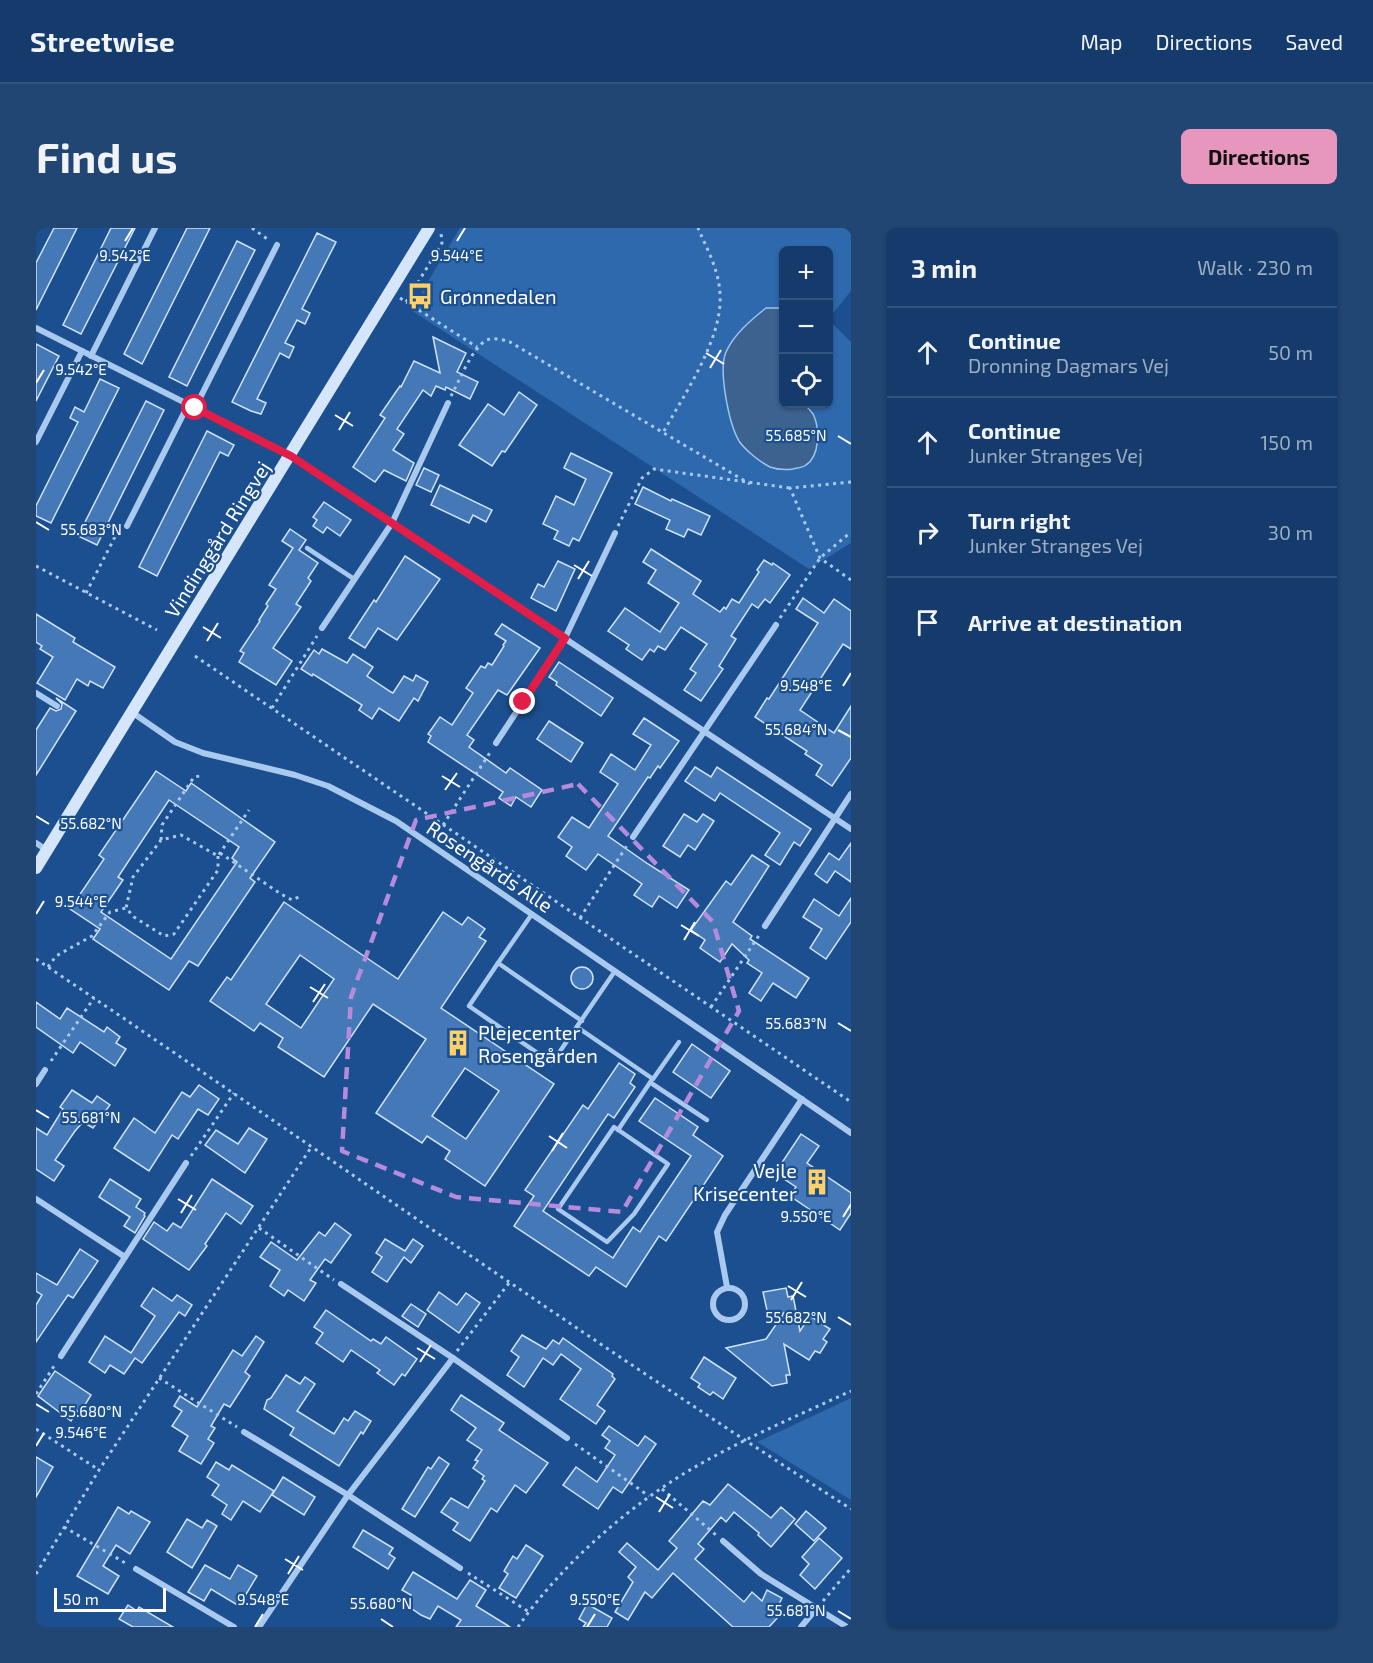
<!DOCTYPE html>
<html lang="en">
<head>
<meta charset="utf-8">
<style>
  body { margin:0; font-family:"Exo 2",sans-serif; background:#214673; color:#f1f3f6 }
  .controls { position:absolute; right:18px; top:18px; display:grid; overflow:hidden; border-radius:9px; box-shadow:0 2px 4px #0004 }
  .controls button { width:54px; height:54px; display:grid; place-items:center; padding:0; border:0; border-bottom:2px solid #33557e; background:#143b6b; color:#f1f3f6; font:30px sans-serif }
  .scale { position:absolute; left:18px; bottom:15px; width:112px; box-sizing:border-box; padding-left:6px; border:3px solid #fff; border-top:0; font-size:16px; line-height:21px; white-space:nowrap; color:#fff; -webkit-text-stroke:4px #1b4f8f; paint-order:stroke }
  .stop { position:absolute; width:18px; height:18px; margin:-14px; border:4px solid #e11d48; border-radius:50%; background:#fff }
  .stop.end { background:#e11d48; border-color:#fff; box-shadow:0 2px 6px #0008 }
  .list { margin:0; padding:0; list-style:none }
  h2 { display:flex; justify-content:space-between; align-items:center; height:78px; margin:0; padding:0 24px; font-size:26px }
  h2 small { font-size:20px; font-weight:400; color:#9dadc1 }
  .list li { display:grid; grid-template-columns:39px 1fr auto; gap:18px; align-items:center; box-sizing:border-box; height:90px; padding:0 24px; border-top:2px solid #33557e }
  .list b { display:block; font-size:22px; white-space:nowrap }
  .list p { margin:0; font-size:20px; white-space:nowrap; color:#9dadc1 }
  .list em { font-size:20px; font-style:normal; color:#9dadc1 }
  .icon { flex:none; width:33px; height:33px; fill:none; stroke:currentColor; stroke-width:2; stroke-linecap:round; stroke-linejoin:round }
  .map { position:relative; flex:none; width:815px; height:1399px; overflow:hidden; border-radius:9px }
  header { display:flex; align-items:center; gap:36px; box-sizing:border-box; height:84px; padding:0 30px; background:#143b6b; border-bottom:2px solid #33557e }
  header strong { font-size:28px }
  nav { display:flex; gap:33px; margin-inline-start:auto; font-size:21px }
  .intro { display:flex; align-items:center; justify-content:space-between; box-sizing:border-box; height:144px; padding:0 36px }
  h1 { margin:0; font-size:42px }
  .button { padding:15px 27px; border-radius:9px; background:#e797bd; color:#111; font-size:21px; font-weight:700 }
  main { display:flex; gap:36px; padding:0 36px }
  aside { flex:1; background:#143b6b; border-radius:9px; box-shadow:0 2px 4px #0004 }
  .map>svg:first-child { display:block }
  .green { fill:#2e69ad }
  .water { fill:#3c6290; stroke:#9cc4f0; stroke-width:1.5 }
  .building { fill:#4478b7; stroke:#cfe3fa; stroke-width:1.5; fill-rule:evenodd }
  .lines { fill:none; stroke-linecap:round; stroke-linejoin:round }
  .path { stroke:#a9c9ee; stroke-width:3; stroke-dasharray:3 4.5; stroke-linecap:butt }
  .lane { stroke:#a9c9ee; stroke-width:4.5 }
  .street { stroke:#a9c9ee; stroke-width:6 }
  .secondary { stroke:#d6e6fa; stroke-width:12 }
  .route { stroke:#e11d48; stroke-width:8 }
  .marked { fill:none; stroke:#b68bdc; stroke-width:4.5; stroke-dasharray:12 8; stroke-linejoin:round }
  .ticks { fill:none; stroke:#fff; stroke-width:2 }
  .labels { text-anchor:middle; dominant-baseline:central; stroke-width:4.5; stroke-linejoin:round; paint-order:stroke }
  .poi-label { font-size:20px; fill:#fff; stroke:#1b4f8f; text-anchor:start }
  .street-label { font-size:20px; fill:#fff; stroke:#1b4f8f }
  .ticks-label { font-size:15px; text-anchor:middle; fill:#fff; stroke:#1b4f8f; stroke-width:4.5; stroke-linejoin:round; paint-order:stroke }
</style>
</head>
<body>
<header>
<strong>Streetwise</strong>
<nav><a>Map</a><a>Directions</a><a>Saved</a></nav>
</header>
<div class="intro"><h1>Find us</h1><a class="button">Directions</a></div>
<main>
<div class="map">
<svg width="815" height="1399" viewBox="0 0 815 1399">
  <rect width="100%" height="100%" fill="#1b4f8f"/>
  <g class="green">
    <polygon points="424,0 815,0 815,63 793,90 792,22 748,22 748,176 792,176 793,92 815,114 815,315 773,341 375,82"/>
    <polygon points="815,1170 815,1272 721,1214"/>
  </g>
  <path class="water" d="M730,80H743L747,83L748,176H768C771,179 775,183 777,186C784,200 784,228 770,237C766,240 761,240 757,241C749,242 742,242 734,239C724,234 709,222 703,213C693,196 682,142 690,124C698,106 715,92 730,80Z"/>
  <g class="building">
    <polygon points="18,0 41,0 0,82 0,35"/>
    <polygon points="75,0 99,0 45,106 27,97"/>
    <polygon points="151,0 174,0 106,136 88,126"/>
    <polygon points="281,5 300,14 266,81 274,85 269,96 261,92 249,115 258,119 253,130 244,125 221,171 230,175 225,186 215,183 196,174"/>
    <polygon points="201,13 219,22 151,158 133,149"/>
    <polygon points="397,109 430,125 421,144 442,154 434,171 410,159 409,162 400,158 395,168 387,162 361,201 368,206 357,222 378,235 370,253 348,242 339,254 317,239 349,190 344,187 364,158 365,159 378,133 404,145"/>
    <polygon points="0,116 23,128 0,173"/>
    <polygon points="64,151 83,160 15,295 0,288 0,278 42,194 34,190 39,179 48,184"/>
    <polygon points="483,164 501,177 469,224 466,223 456,238 423,217 452,176 468,187"/>
    <polygon points="110,173 128,182 61,317 42,308"/>
    <polygon points="171,203 198,217 192,228 184,224 121,348 103,339"/>
    <polygon points="535,225 576,245 543,313 537,310 533,318 518,311 522,303 507,296 520,268 538,277 550,251 528,240"/>
    <polygon points="388,240 403,247 395,264 380,257"/>
    <polygon points="404,257 456,282 450,294 437,287 433,295 395,277"/>
    <polygon points="607,259 635,273 636,271 674,288 665,307 652,301 648,309 630,301 634,292 599,276"/>
    <polygon points="288,274 315,292 304,308 291,299 287,305 277,298 281,292 277,289"/>
    <polygon points="254,301 270,312 263,322 282,335 272,350 275,353 260,376 265,379 237,420 256,433 240,457 203,434 208,425 204,423 224,393 223,392 232,378 230,376 240,361 233,357 257,320 246,313"/>
    <polygon points="615,321 665,353 657,366 684,384 688,379 690,381 696,371 703,375 723,344 721,342 728,332 736,337 737,335 754,347 734,375 729,371 722,380 716,376 695,408 700,411 683,438 687,441 665,473 648,462 660,445 654,441 671,416 645,399 629,422 622,418 618,424 614,421 606,432 590,421 593,417 572,403 589,380 624,404 643,375 612,355 620,342 607,334"/>
    <polygon points="369,328 404,351 361,412 342,400 329,420 313,410 338,372 340,374"/>
    <polygon points="522,333 539,341 520,383 495,370 502,356 508,359"/>
    <polygon points="767,370 788,385 798,371 815,383 815,421 807,416 764,482 798,505 815,478 815,530 796,558 780,547 786,537 769,526 771,523 719,489 731,470 733,471 782,395 760,381"/>
    <polygon points="0,386 39,410 37,414 79,439 67,460 54,453 52,458 41,451 29,472 1,455 17,429 4,421 6,418 0,414"/>
    <polygon points="466,396 504,420 471,467 462,462 431,507 438,512 433,519 470,545 474,540 506,562 495,579 480,569 475,578 463,570 467,564 392,514 395,508 392,506 404,489 416,497 437,465 430,460 445,438 449,440 452,435 456,437 468,418 467,417 470,413 459,406"/>
    <polygon points="286,421 311,435 317,426 337,439 331,448 355,464 357,465 368,448 377,453 380,447 392,454 382,473 378,470 363,493 343,480 336,491 323,482 326,477 277,446 276,448 265,441 278,422 283,426"/>
    <polygon points="523,434 577,470 565,488 520,457 521,454 513,449"/>
    <polygon points="20,470 40,483 0,547 0,502 14,480 20,483 25,481 26,476"/>
    <polygon points="608,490 643,513 624,540 622,538 614,550 612,549 572,608 612,636 653,662 641,680 623,668 616,679 598,667 606,656 562,626 550,642 530,628 536,619 522,609 536,589 553,600 582,556 564,544 575,526 599,542 615,517 597,506"/>
    <polygon points="513,493 547,515 535,534 501,511"/>
    <polygon points="659,539 675,549 681,539 775,601 764,618 758,614 744,637 729,627 744,605 684,565 679,573 649,553"/>
    <path d="M120,543L150,563L155,555L239,614L214,650L219,654L162,738L153,733L133,762L57,711L64,701L34,681L68,631L63,627ZM133,572L203,619L196,630L201,634L135,731L65,684L87,652L82,649Z"/>
    <polygon points="648,586 661,594 667,586 678,593 659,622 652,617 644,629 627,618"/>
    <polygon points="815,615 815,654 799,643 791,655 779,646 793,625 803,632"/>
    <polygon points="716,627 733,638 697,694 716,708 714,711 773,750 760,770 737,755 725,773 713,765 726,745 711,735 713,732 696,716 684,734 664,720 669,712 655,702 690,653 695,657"/>
    <polygon points="815,670 815,694 790,731 774,720 786,701 767,689 778,671 803,688"/>
    <path d="M248,674L362,751L407,684L426,697L432,689L449,701L443,709L450,713L405,780L518,856L449,958L409,931L414,923L391,908L386,915L340,885L390,811L337,776L288,849L242,819L247,810L224,795L218,803L174,773L191,749L195,752ZM264,727L298,751L265,800L230,776ZM429,840L463,863L430,911L396,888Z"/>
    <circle cx="546" cy="750" r="11"/>
    <polygon points="0,774 24,791 31,780 68,804 71,799 84,809 80,815 90,821 79,838 44,814 37,825 0,799"/>
    <polygon points="656,816 694,843 675,870 637,844"/>
    <polygon points="583,835 599,846 594,855 599,859 578,890 572,886 507,983 577,1030 597,999 604,1004 655,928 603,893 619,870 662,899 657,907 687,928 630,1013 623,1008 590,1059 560,1039 553,1048 478,998 498,968 489,962 547,877 552,881"/>
    <polygon points="163,857 183,871 172,887 162,881 142,911 136,907 113,943 78,920 98,890 119,905 146,864 154,869"/>
    <polygon points="36,862 56,875 61,868 74,877 57,900 47,894 39,903 19,932 28,938 18,953 0,941 0,900 11,907 27,881 24,879"/>
    <polygon points="213,900 231,911 209,945 169,917 180,902 202,916"/>
    <polygon points="765,906 783,918 771,935 815,965 815,985 804,1002 754,968 760,959 739,945"/>
    <polygon points="74,951 105,971 100,979 109,985 108,987 109,988 99,1005 88,998 94,989 63,969"/>
    <polygon points="176,951 217,978 205,996 190,985 169,1016 171,1018 153,1042 107,1011 118,994 131,1003 137,995 145,1000"/>
    <polygon points="299,995 315,1007 295,1035 289,1031 274,1052 280,1055 268,1073 252,1062 248,1068 234,1058 244,1042 224,1029 235,1014 261,1032 283,1004 289,1008"/>
    <polygon points="349,1011 369,1023 377,1011 387,1018 375,1035 368,1029 351,1054 336,1044 346,1029 340,1025"/>
    <polygon points="44,1021 62,1033 37,1070 32,1067 0,1114 0,1077 6,1067 0,1063 0,1045 21,1057"/>
    <polygon points="117,1060 136,1073 141,1067 156,1077 149,1088 143,1084 106,1135 99,1130 88,1146 74,1137 69,1145 53,1134 69,1108 95,1125 119,1088 105,1078"/>
    <polygon points="750,1060 752,1069 757,1068 764,1103 774,1088 794,1101 787,1111 791,1114 784,1125 779,1123 773,1132 748,1116 754,1147 750,1147 751,1155 736,1158 690,1120 730,1111 748,1085 732,1087 727,1064"/>
    <polygon points="403,1064 421,1077 430,1065 444,1075 423,1105 391,1082"/>
    <polygon points="375,1076 390,1086 382,1099 366,1088"/>
    <polygon points="290,1082 335,1113 337,1111 345,1116 350,1109 381,1131 369,1148 366,1146 358,1157 341,1145 344,1142 315,1122 307,1134 280,1115 287,1105 278,1099"/>
    <polygon points="486,1107 510,1121 517,1112 523,1116 527,1110 577,1146 576,1148 579,1151 561,1177 569,1183 560,1196 524,1171 545,1141 525,1126 517,1137 507,1130 488,1159 471,1147 483,1129 475,1123"/>
    <polygon points="220,1108 228,1114 209,1144 214,1148 194,1179 188,1176 175,1198 179,1200 172,1211 178,1215 165,1236 143,1223 152,1208 136,1198 146,1183 138,1178 144,1168 161,1179 197,1122 206,1128"/>
    <polygon points="668,1129 700,1150 687,1171 677,1164 674,1167 662,1159 664,1156 655,1150"/>
    <polygon points="19,1143 55,1167 44,1185 41,1183 35,1193 2,1168"/>
    <polygon points="250,1147 264,1156 269,1149 279,1156 261,1183 298,1206 308,1190 312,1193 319,1183 335,1193 327,1206 325,1204 303,1238 254,1207 258,1200 228,1181 231,1172 235,1170"/>
    <polygon points="425,1167 468,1195 463,1202 512,1235 490,1265 479,1257 461,1284 455,1280 434,1313 417,1302 422,1295 405,1284 415,1270 432,1280 449,1253 446,1251 448,1248 437,1240 442,1233 439,1232 446,1222 431,1212 440,1200 415,1182"/>
    <polygon points="573,1198 602,1218 609,1208 620,1216 586,1265 577,1259 562,1281 527,1257 540,1239 561,1254 579,1227 569,1220 574,1213 566,1207"/>
    <polygon points="0,1229 17,1239 0,1269"/>
    <polygon points="403,1229 413,1236 379,1289 366,1281 392,1239 395,1241"/>
    <polygon points="180,1234 193,1242 196,1237 238,1263 224,1284 207,1273 195,1292 186,1286 191,1277 176,1267 183,1257 171,1249"/>
    <polygon points="247,1249 279,1269 268,1287 236,1267"/>
    <polygon points="692,1256 735,1290 745,1279 759,1291 735,1319 722,1307 723,1305 698,1284 690,1294 685,1289 662,1316 668,1321 659,1331 708,1374 716,1364 726,1373 731,1362 746,1370 739,1384 743,1388 733,1399 697,1399 637,1345 616,1370 609,1364 592,1392 579,1384 597,1354 592,1349 600,1339 583,1324 591,1315 622,1342 641,1320 633,1313 667,1273 674,1277"/>
    <polygon points="82,1279 93,1286 95,1283 114,1294 94,1326 80,1317 67,1338 83,1348 72,1366 41,1348"/>
    <polygon points="770,1283 790,1300 778,1313 759,1296"/>
    <polygon points="151,1291 166,1300 171,1292 181,1298 156,1340 131,1324"/>
    <polygon points="327,1302 357,1320 353,1326 359,1330 352,1341 317,1319"/>
    <polygon points="783,1310 806,1330 779,1361 764,1347 773,1336 766,1329"/>
    <polygon points="490,1317 507,1328 480,1370 463,1360 472,1346 468,1343 477,1328 481,1331"/>
    <polygon points="169,1337 194,1351 202,1337 221,1348 203,1378 175,1361 168,1373 152,1364"/>
    <polygon points="377,1344 421,1371 434,1352 450,1362 440,1378 474,1399 420,1399 425,1392 402,1378 394,1391 385,1387 369,1376 375,1367 366,1362"/>
    <polygon points="551,1376 576,1390 571,1399 547,1399 550,1395 543,1391"/>
    <polygon points="92,1377 101,1383 103,1379 137,1399 97,1399 83,1391"/>
  </g>
  <g class="lines">
    <g class="path">
      <polyline points="216,0 234,13"/>
      <polyline points="364,70 441,119"/>
      <polyline points="370,74 406,15 405,5"/>
      <path d="M415,168C423,154 436,119 451,112C458,109 467,112 474,114L714,256"/>
      <path d="M628,203C649,165 687,110 684,66C683,42 671,21 662,0"/>
      <polyline points="815,254 754,260 784,330 815,352"/>
      <polyline points="582,298 606,250 618,241 754,260"/>
      <polyline points="0,338 121,402"/>
      <polyline points="50,365 82,303"/>
      <polyline points="744,390 784,330 815,304"/>
      <polyline points="159,428 815,874"/>
      <polyline points="236,480 281,408"/>
      <polyline points="407,597 455,523"/>
      <polyline points="125,612 126,597 158,549 164,548"/>
      <polyline points="184,625 245,666 256,672 265,668"/>
      <polyline points="182,628 182,642 138,706 128,708 98,689 90,680 97,649 125,612 145,607 182,628 213,582"/>
      <polyline points="544,690 592,616"/>
      <path d="M0,731C272,914 539,1104 815,1281"/>
      <polyline points="12,739 20,728 56,708 74,684 90,680"/>
      <polyline points="675,779 724,706"/>
      <polyline points="15,833 58,770"/>
      <polyline points="155,928 198,865"/>
      <polyline points="223,1000 298,1052"/>
      <polyline points="421,1123 473,1055"/>
      <polyline points="123,1150 201,1199"/>
      <polyline points="0,1166 20,1135"/>
      <polyline points="0,1201 63,1242"/>
      <polyline points="539,1216 613,1268"/>
      <polyline points="626,1261 680,1307"/>
      <polyline points="28,1299 91,1336"/>
      <polyline points="432,1345 493,1384"/>
      <polyline points="0,1346 63,1242 276,918"/>
      <polyline points="787,1373 815,1340"/>
      <path d="M482,1399C526,1335 598,1273 666,1235C714,1208 765,1186 815,1163"/>
    </g>
    <g class="lane">
      <polyline points="271,320 318,351"/>
      <polyline points="462,735 496,686"/>
      <polyline points="546,793 462,735 433,778 516,835 579,743"/>
      <polyline points="541,799 617,851 643,814"/>
      <polyline points="615,855 671,892"/>
      <polygon points="578,899 632,936 598,986 571,1014 522,981"/>
      <polyline points="582,902 615,853"/>
    </g>
    <g class="street">
      <polyline points="0,100 255,228 815,601"/>
      <polyline points="55,128 119,0"/>
      <polyline points="159,180 241,17"/>
      <polyline points="0,214 46,123"/>
      <polyline points="91,298 152,177"/>
      <polyline points="286,400 356,295 412,175"/>
      <polyline points="0,465 21,478"/>
      <polyline points="97,485 139,514 167,525 259,547 292,558 360,593 815,905"/>
      <polyline points="460,515 529,410 579,305"/>
      <polyline points="597,609 740,397"/>
      <polyline points="0,615 11,622"/>
      <polyline points="729,698 815,566"/>
      <polyline points="0,856 9,842"/>
      <polyline points="0,971 89,1029"/>
      <polyline points="305,1056 417,1130 531,1210"/>
      <polyline points="691,1059 681,1004 689,987 766,871"/>
      <circle cx="693" cy="1076" r="16"/>
      <polyline points="25,1128 150,935"/>
      <polyline points="208,1204 312,1267 424,1340"/>
      <polyline points="687,1313 725,1346 811,1399"/>
      <polyline points="100,1341 198,1399"/>
      <polyline points="223,1399 312,1267 417,1130"/>
      <polyline points="765,1399 780,1381"/>
    </g>
    <polyline class="secondary" points="0,640 393,0"/>
  </g>
  <g class="lines">
    <polyline class="route" points="159,180 255,228 529,410 487,474"/>
  </g>
  <path class="marked" d="M542,556L677,694L703,783L586,984L420,969L306,923L315,769L380,592Z"/>
  <path class="ticks" d="M89,13L97,0M421,13L429,0M670,125L688,136M674,140L685,122M0,155L8,142M299,187L317,198M303,202L314,184M802,208L815,216M0,294L13,302M538,337L556,348M542,351L553,333M167,399L185,410M171,413L182,395M807,458L815,445M802,502L815,509M406,548L424,559M409,562L421,545M0,588L13,596M0,686L8,673M645,697L663,708M648,712L659,694M274,759L292,770M277,774L289,756M802,795L815,803M0,882L13,890M513,908L531,920M516,923L527,905M142,971L160,982M145,985L156,967M807,989L815,976M752,1058L770,1069M755,1072L766,1054M802,1089L815,1097M381,1120L399,1131M384,1134L395,1117M0,1176L13,1184M0,1218L8,1205M620,1269L637,1280M623,1284L634,1266M249,1331L267,1342M252,1346L263,1328M802,1383L815,1391M345,1391L357,1399M219,1399L227,1386M551,1399L559,1386"/>
  <defs>
    <g id="bus-bare" transform="scale(2.07)"><path d="M-5-6H5V4H4V6H2V4H-2V6H-4V4H-5ZM-3.5-4V0h7V-4ZM-3.5 1.2v1.5H-2V1.2ZM2 1.2v1.5H3.5V1.2Z" fill="#ffd166" stroke="#1b4f8f" stroke-width="2.5" paint-order="stroke"/></g>
    <g id="building-bare" transform="scale(2.07)"><path d="M-4-6H4V6H1V3H-1V6H-4ZM-2.5-4.3h1.7v1.8h-1.7ZM.8-4.3h1.7v1.8H.8ZM-2.5-1h1.7V.8h-1.7ZM.8-1h1.7V.8H.8Z" fill="#ffd166" stroke="#1b4f8f" stroke-width="2.5" paint-order="stroke"/></g>
  </defs>
  <g fill-rule="evenodd">
    <use href="#bus-bare" x="384" y="68"/>
    <use href="#building-bare" x="422" y="815"/>
    <use href="#building-bare" x="781" y="954"/>
  </g>
  <g class="labels">
    <g class="poi-label">
      <text x="404" y="68">Grønnedalen</text>
      <text x="442" y="804">Plejecenter<tspan x="442" dy="23">Rosengården</tspan></text>
      <text x="761" y="942" text-anchor="end">Vejle<tspan x="761" dy="23">Krisecenter</tspan></text>
    </g>
    <g class="street-label">
      <text transform="translate(181 311) rotate(-58)">Vindinggård Ringvej</text>
      <text transform="translate(454 638) rotate(34)">Rosengårds Alle</text>
    </g>
  </g>
  <g class="ticks-label">
    <text x="89" y="33">9.542°E</text>
    <text x="421" y="33">9.544°E</text>
    <text x="45" y="147">9.542°E</text>
    <text x="760" y="213">55.685°N</text>
    <text x="55" y="307">55.683°N</text>
    <text x="770" y="463">9.548°E</text>
    <text x="760" y="507">55.684°N</text>
    <text x="55" y="601">55.682°N</text>
    <text x="45" y="679">9.544°E</text>
    <text x="760" y="801">55.683°N</text>
    <text x="55" y="895">55.681°N</text>
    <text x="770" y="994">9.550°E</text>
    <text x="760" y="1095">55.682°N</text>
    <text x="55" y="1189">55.680°N</text>
    <text x="45" y="1210">9.546°E</text>
    <text x="227" y="1377">9.548°E</text>
    <text x="559" y="1377">9.550°E</text>
    <text x="345" y="1381">55.680°N</text>
    <text x="760" y="1388">55.681°N</text>
  </g>
</svg>
<div class="controls">
<button>+</button>
<button>−</button>
<button><svg class="icon" aria-label="locate" viewBox="0 0 24 24"><circle cx="12" cy="12" r="6"/><path d="M12 2v4M12 18v4M2 12h4M18 12h4"/></svg></button>
</div>
<div class="scale">50 m</div>
<div class="stop" style="left:159px;top:180px"></div>
<div class="stop end" style="left:487px;top:474px"></div>
</div>
<aside>
<h2>3 min<small>Walk · 230 m</small></h2>
<ul class="list">
<li><svg class="icon" aria-label="ahead" viewBox="0 0 24 24"><path d="M12 20V5M6 11l6-6 6 6"/></svg><div><b>Continue</b><p>Dronning Dagmars Vej</p></div><em>50 m</em></li>
<li><svg class="icon" aria-label="ahead" viewBox="0 0 24 24"><path d="M12 20V5M6 11l6-6 6 6"/></svg><div><b>Continue</b><p>Junker Stranges Vej</p></div><em>150 m</em></li>
<li><svg class="icon" aria-label="right" viewBox="0 0 24 24"><path d="M7 20v-9h11M14 6l5 5-5 5"/></svg><div><b>Turn right</b><p>Junker Stranges Vej</p></div><em>30 m</em></li>
<li><svg class="icon" aria-label="arrive" viewBox="0 0 24 24"><path d="M6 21V4h12l-3 4 3 4H6"/></svg><div><b>Arrive at destination</b></div></li>
</ul>
</aside>
</main>
</body>
</html>
